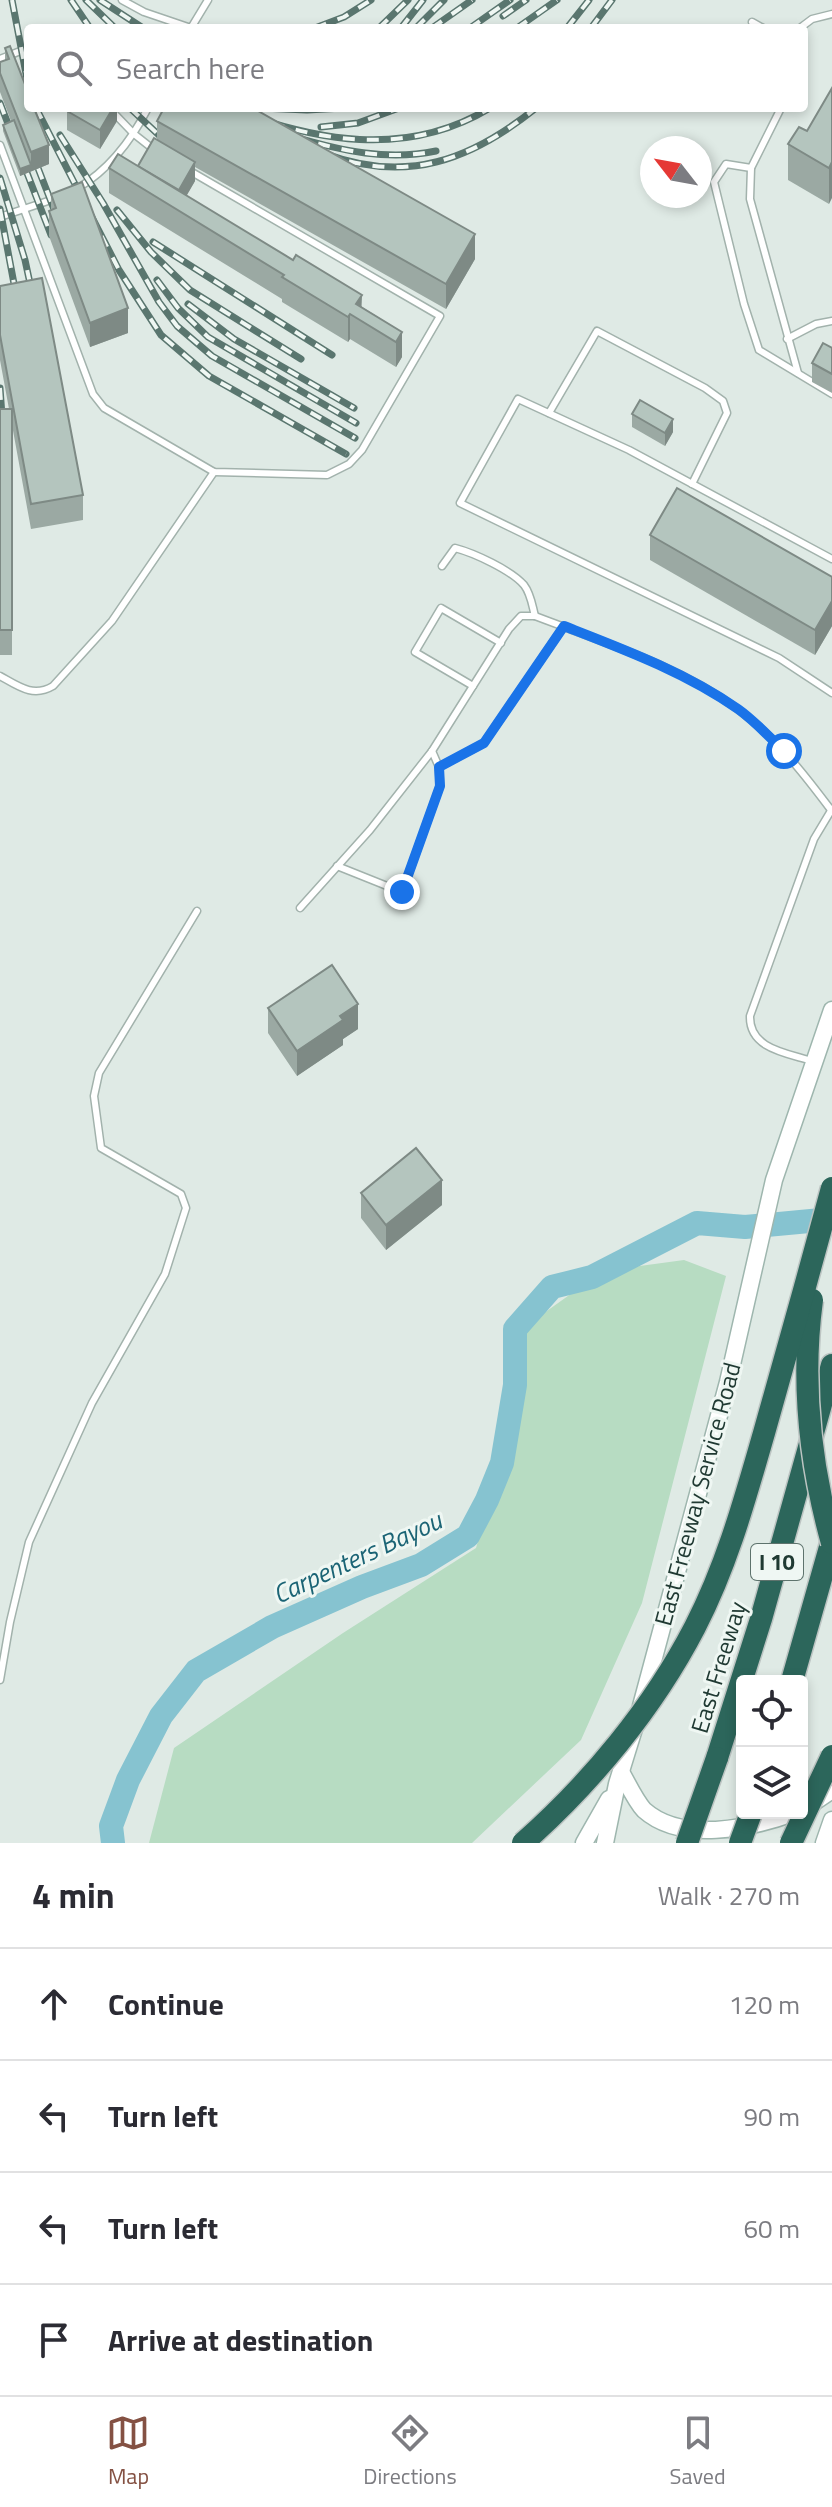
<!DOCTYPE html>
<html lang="en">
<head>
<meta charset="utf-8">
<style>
  body { margin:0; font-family:"Titillium Web",sans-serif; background:#f7f7f7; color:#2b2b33 }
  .controls { position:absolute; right:24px; bottom:24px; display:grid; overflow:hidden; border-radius:8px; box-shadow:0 4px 12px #0003 }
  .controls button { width:72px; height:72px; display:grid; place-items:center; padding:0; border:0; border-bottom:2px solid #e1e1e2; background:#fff; color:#2b2b33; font:40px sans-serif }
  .compass { position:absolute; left:640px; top:136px; width:72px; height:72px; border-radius:50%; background:#fff; box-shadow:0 4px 12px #0003; rotate:301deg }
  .stop { position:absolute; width:24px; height:24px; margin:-18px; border:6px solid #1a73e8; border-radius:50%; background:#fff }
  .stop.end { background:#1a73e8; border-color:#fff; box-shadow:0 2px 8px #0008 }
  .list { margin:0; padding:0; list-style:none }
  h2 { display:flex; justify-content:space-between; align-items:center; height:104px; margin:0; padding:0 32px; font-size:34px }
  h2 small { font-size:26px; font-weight:400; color:#7c7c81 }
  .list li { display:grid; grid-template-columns:52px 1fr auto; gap:24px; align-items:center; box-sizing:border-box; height:112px; padding:0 32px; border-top:2px solid #e1e1e2 }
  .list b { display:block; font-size:30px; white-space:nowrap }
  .list em { font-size:26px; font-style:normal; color:#7c7c81 }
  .icon { flex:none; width:44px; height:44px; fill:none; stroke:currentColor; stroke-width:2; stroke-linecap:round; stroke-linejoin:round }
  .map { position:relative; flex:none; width:832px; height:1843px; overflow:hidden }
  .search { position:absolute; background:#fff; box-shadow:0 4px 12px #0003; left:24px; right:24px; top:24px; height:88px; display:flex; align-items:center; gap:20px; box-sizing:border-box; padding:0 28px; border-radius:8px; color:#7c7c81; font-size:30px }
  .sheet { height:552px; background:#fff }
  nav { display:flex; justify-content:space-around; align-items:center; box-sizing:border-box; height:112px; border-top:2px solid #e1e1e2; background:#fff; font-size:22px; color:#7c7c81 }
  nav a { display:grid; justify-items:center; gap:4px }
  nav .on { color:#845143 }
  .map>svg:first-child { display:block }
  .green { fill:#b7dcc2 }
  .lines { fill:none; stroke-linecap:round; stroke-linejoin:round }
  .river { stroke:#86c3d0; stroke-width:24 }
  .lane-casing { stroke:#a2b2ac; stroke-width:9 }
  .secondary-casing { stroke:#9eb6ae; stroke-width:19 }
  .highway-casing { stroke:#bcc4c2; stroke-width:25 }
  .lane { stroke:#fff; stroke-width:6 }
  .secondary { stroke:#fff; stroke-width:16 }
  .highway { stroke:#2c665b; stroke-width:22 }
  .rail-casing { stroke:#5a766f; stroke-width:7 }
  .rail { stroke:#eff7f3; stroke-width:4; stroke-dasharray:12; stroke-linecap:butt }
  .highway-bridge-casing { stroke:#bcc4c2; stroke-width:25; stroke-linecap:butt }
  .highway-bridge { stroke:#2c665b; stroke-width:22 }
  .wall { fill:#9ba9a3 }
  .shaded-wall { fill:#7e8a85 }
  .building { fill:#b4c5be; stroke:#7e8a85; stroke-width:2 }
  .route { stroke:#1a73e8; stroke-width:10 }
  .labels { text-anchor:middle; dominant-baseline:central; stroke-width:6; stroke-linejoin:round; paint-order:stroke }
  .shield { fill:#eff7f3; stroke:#5e736d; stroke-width:2 }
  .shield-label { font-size:22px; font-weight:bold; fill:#203a33 }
  .street-label { font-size:24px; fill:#203a33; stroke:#eff7f3 }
  .water-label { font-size:26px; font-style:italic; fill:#1b6475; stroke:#eff7f3 }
</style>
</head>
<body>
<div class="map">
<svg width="832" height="1843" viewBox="0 0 832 1843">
  <rect width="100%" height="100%" fill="#dfeae5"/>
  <polygon class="green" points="684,1260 726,1276 642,1603 581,1740 472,1843 149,1843 174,1748 343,1633 476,1548 521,1399 523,1328 603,1271"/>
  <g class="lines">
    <polyline class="river" points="113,1843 111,1826 128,1780 161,1716 196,1671 272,1627 362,1587 421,1565 468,1536 487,1500 502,1463 515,1385 515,1329 552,1287 592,1277 697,1223 745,1227 832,1219"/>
    <g class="lane-casing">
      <g id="lane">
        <polyline points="122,0 144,12 191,28 208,0"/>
        <polyline points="752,22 763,28"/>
        <polyline points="800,28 812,19 832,14"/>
        <polyline points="0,59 28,48"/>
        <polyline points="109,108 134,134 153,149"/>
        <polyline points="781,108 751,168 750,199 798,373"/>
        <polyline points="0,145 93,394 104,408 214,472 327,475 349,464 362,450 440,316 190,171"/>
        <polyline points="751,168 726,164 714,182 744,304 759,350 832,394"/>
        <path d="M78,188C110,169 131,141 148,108"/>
        <polyline points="0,217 57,198"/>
        <polyline points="787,339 816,324 832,321"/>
        <polyline points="549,413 597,331 705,388 723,401 727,413 692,484"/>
        <polyline points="832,559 629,450 518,399 460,503 779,658 832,693"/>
        <path d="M442,566L455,548C474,553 511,570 524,585C531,594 532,605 535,616"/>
        <path d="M0,676C18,686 33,698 53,686L112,621L214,472"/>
        <polyline points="473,686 415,652 441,608 501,643"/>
        <polyline points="439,767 484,743 564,626"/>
        <polyline points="337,866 402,892 440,786 439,767 432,751"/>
        <path d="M300,908L370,830L432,751L509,629L521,616H535C603,642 682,667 740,711C776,738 804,774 831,810"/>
        <path d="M812,1061C787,1053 749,1049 750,1016L814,839L832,809"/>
        <polyline points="0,1680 10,1622 29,1542 92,1403 165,1274 186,1208 181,1194 101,1148 94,1096 99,1073 197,911"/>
      </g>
    </g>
    <g class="secondary-casing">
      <g id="secondary">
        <polyline points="641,1706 728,1382 774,1180 832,1010"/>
        <path d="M621,1772C628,1784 635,1800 644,1810C681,1843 749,1829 793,1813"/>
        <polyline points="810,1805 832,1790"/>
        <polyline points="584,1843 609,1799"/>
        <polyline points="605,1843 617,1784 634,1729"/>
        <polyline points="824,1843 832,1820"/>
      </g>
    </g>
    <g class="highway-casing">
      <g id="highway">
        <polyline points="792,1681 832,1540"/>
        <polyline points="717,1758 761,1619 832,1365"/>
      </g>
    </g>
    <use href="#lane" class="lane"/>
    <use href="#secondary" class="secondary"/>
    <use href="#highway" class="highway"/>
    <g class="rail-casing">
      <g id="rail">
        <polyline points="12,0 28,84"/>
        <polyline points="71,0 90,28"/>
        <polyline points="86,0 115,28"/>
        <polyline points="100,0 143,28"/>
        <polyline points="503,16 526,0"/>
        <polyline points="315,28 344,17 371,0"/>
        <polyline points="379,28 408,0"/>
        <polyline points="401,28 423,0"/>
        <polyline points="416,28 444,0"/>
        <polyline points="432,28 472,0"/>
        <polyline points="470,28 510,0"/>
        <polyline points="517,28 557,0"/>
        <polyline points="567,28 589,0"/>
        <polyline points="591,28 612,0"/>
        <polyline points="0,103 51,235"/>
        <polyline points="36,108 119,270 161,335 209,376 346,454"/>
        <polyline points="130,108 162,138"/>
        <path d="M227,108C315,141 405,159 490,108"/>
        <polyline points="261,108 307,110 343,108"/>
        <polyline points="321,127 358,123 399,108"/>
        <polyline points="60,135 103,203 159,302 177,326 212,356 355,438"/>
        <path d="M295,137C342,151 388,161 436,151"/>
        <path d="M326,154C407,184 471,160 536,108"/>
        <polyline points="38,168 57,217"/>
        <polyline points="0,178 25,260 34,302"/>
        <polyline points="0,209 18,305"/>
        <polyline points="117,210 151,252 190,290 301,359"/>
        <polyline points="153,242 332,355"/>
        <polyline points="157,280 178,308 208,337 356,423"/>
        <polyline points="188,304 234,339 354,408"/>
        <polyline points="0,388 3,430"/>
      </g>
    </g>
    <use href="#rail" class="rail"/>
    <g class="highway-bridge-casing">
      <g id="highway-bridge">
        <path d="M812,1300C801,1382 810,1464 832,1543"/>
        <path d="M523,1843C591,1783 653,1708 695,1627C727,1565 745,1499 764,1433C787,1351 810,1270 832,1188"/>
        <polyline points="687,1843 717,1758"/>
        <polyline points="740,1843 751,1813"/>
        <polyline points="791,1843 832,1756"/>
      </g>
    </g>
    <use href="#highway-bridge" class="highway-bridge"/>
  </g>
  <g class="wall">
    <polygon points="5,48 49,164 20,176 3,131 3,125 11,121 0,92 0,62 5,60"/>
    <polygon points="832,88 829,204 788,180 788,144 807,131"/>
    <polygon points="117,108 117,121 100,149 67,130 67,111"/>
    <polygon points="157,121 475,259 446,309 195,167 195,181 186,196 402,332 402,357 396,367 350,339 348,342 282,302 282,299 109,193 109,168 138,166 157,140"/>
    <polygon points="51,194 128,333 90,347 49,236 49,211 51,210"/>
    <polygon points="0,286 83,495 83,520 31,529 12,425 12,655 0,655 0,409 9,409 0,360"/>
    <polygon points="832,348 832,393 812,382 812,363"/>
    <polygon points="632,414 673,432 665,446 632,427"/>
    <polygon points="650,535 832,577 832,626 815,655 650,560"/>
    <polygon points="268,1008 358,1029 343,1039 343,1045 297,1076 268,1033"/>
    <polygon points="361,1193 442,1205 386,1250 361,1218"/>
  </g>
  <g class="shaded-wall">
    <polygon points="113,108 117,108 117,121 100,149 100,130"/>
    <polygon points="49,145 49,164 20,176 20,169 31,165 31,152"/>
    <polygon points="195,162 195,181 179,209 179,190"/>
    <polygon points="832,162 832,198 829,204 829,168"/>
    <polygon points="475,234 475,259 446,309 446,284"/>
    <polygon points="362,295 361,321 356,304"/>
    <polygon points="128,308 128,333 90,347 90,323"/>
    <polygon points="350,314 350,339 348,342 348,317"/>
    <polygon points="402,332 402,357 396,367 396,342"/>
    <polygon points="673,419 673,432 665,446 665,433"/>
    <polygon points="832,601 832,626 815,655 815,630"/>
    <polygon points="358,1004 358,1029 343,1039 343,1045 297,1076 297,1051 340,1016"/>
    <polygon points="442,1180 442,1205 386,1250 386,1225"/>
  </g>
  <g class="building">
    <polygon points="10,46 28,92 28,108 34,108 49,145 31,152 0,73 0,62 9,59 5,48"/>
    <polygon points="832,88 832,162 829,168 788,144 799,127 807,131"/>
    <polygon points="69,108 113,108 100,130 67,111"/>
    <polygon points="164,108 253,108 475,234 446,284 157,121"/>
    <polygon points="14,120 31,165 20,169 3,125"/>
    <polygon points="154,138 195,162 179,190 138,166"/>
    <polygon points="118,154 293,260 296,255 362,295 356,304 402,332 396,342 350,314 348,317 282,277 284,275 109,168"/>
    <polygon points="82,182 128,308 90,323 49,211 56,208 51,194"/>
    <polygon points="42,278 83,495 31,504 0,335 0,286"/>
    <polygon points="823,343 832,348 832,374 812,363"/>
    <polygon points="640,400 673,419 665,433 632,414"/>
    <rect x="0" y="409" width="12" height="221"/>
    <polygon points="677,488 832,577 832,601 815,630 650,535"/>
    <polygon points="332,965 358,1004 340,1016 343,1020 297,1051 268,1008"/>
    <polygon points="416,1148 442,1180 386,1225 361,1193"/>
  </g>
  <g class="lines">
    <path class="route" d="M402,892L440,786L439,767L484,743L564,626C623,649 685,672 738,709C755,721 769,737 784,751"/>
  </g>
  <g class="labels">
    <rect class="shield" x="751" y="1544" width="52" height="36" rx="6"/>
    <g class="shield-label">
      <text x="777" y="1562">I 10</text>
    </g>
    <g class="street-label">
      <text transform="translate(697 1494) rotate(-75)">East Freeway Service Road</text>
      <text transform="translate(718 1667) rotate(-73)">East Freeway</text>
    </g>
    <g class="water-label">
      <text transform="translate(357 1557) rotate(-25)">Carpenters Bayou</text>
    </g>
  </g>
</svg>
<div class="controls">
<button><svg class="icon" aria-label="locate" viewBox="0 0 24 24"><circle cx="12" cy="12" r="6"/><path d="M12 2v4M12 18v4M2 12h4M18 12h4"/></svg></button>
<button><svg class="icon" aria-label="layers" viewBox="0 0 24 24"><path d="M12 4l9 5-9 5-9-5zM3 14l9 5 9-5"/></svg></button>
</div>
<svg class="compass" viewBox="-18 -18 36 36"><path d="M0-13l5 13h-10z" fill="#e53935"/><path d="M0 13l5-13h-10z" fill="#7c7c81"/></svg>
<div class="stop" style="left:784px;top:751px"></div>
<div class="stop end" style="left:402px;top:892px"></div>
<div class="search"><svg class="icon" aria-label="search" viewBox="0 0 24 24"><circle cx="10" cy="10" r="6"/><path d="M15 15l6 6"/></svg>Search here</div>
</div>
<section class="sheet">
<h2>4 min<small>Walk · 270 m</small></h2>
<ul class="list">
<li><svg class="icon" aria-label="ahead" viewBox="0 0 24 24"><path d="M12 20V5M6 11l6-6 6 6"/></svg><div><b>Continue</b></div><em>120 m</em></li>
<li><svg class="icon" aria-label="left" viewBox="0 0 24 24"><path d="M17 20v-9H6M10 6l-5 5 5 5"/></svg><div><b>Turn left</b></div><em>90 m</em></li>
<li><svg class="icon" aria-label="left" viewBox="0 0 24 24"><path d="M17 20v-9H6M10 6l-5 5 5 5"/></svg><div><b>Turn left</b></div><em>60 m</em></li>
<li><svg class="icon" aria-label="arrive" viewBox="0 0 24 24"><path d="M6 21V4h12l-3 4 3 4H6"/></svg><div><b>Arrive at destination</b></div></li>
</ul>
</section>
<nav>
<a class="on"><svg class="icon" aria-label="map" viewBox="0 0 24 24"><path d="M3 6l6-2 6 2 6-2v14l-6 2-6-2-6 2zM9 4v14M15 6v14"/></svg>Map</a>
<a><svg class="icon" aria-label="directions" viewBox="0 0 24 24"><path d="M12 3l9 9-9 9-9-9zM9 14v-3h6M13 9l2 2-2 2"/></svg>Directions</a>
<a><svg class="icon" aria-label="saved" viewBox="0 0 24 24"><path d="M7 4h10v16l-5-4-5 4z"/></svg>Saved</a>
</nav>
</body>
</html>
